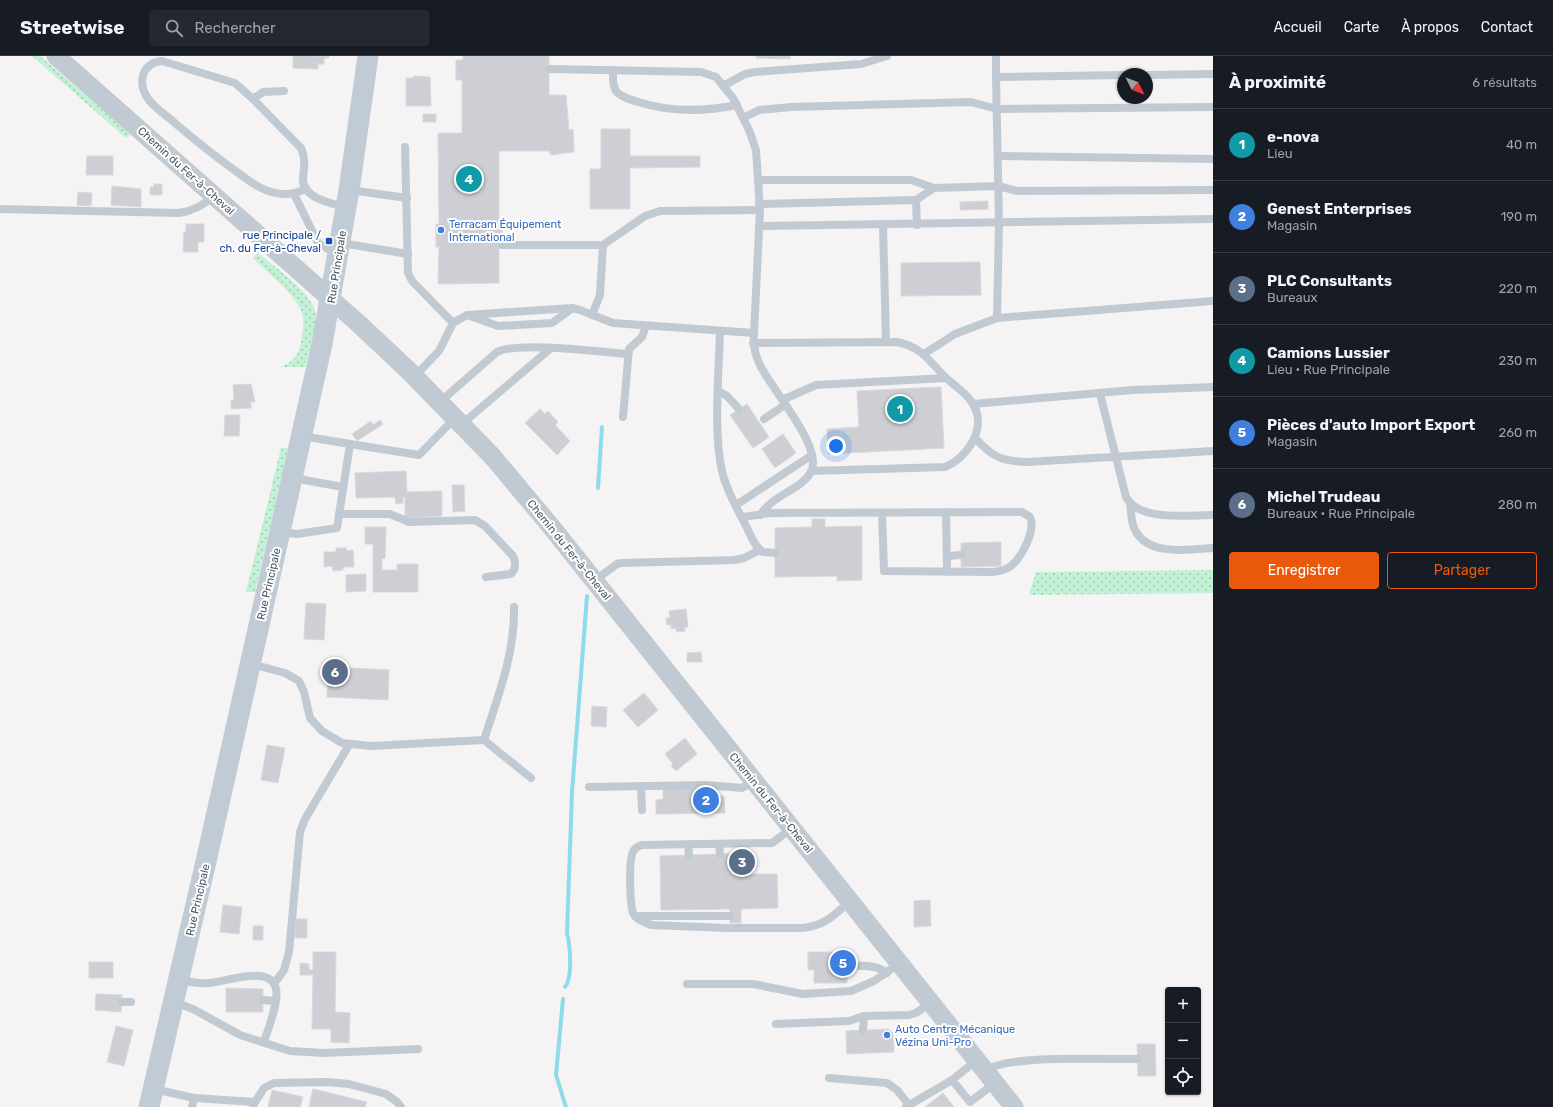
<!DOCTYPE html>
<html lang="fr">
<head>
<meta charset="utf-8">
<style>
  body { margin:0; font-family:Rubik,sans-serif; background:#242831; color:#f1f3f6 }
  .controls { position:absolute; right:12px; bottom:12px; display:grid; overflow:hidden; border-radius:4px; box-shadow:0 1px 3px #0004 }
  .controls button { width:36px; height:36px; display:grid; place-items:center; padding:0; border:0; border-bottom:1px solid #363941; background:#171b24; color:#f1f3f6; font:20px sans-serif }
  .compass { position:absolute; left:1117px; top:12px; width:36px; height:36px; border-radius:50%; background:#171b24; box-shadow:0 1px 3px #0004; rotate:132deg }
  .you { position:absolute; left:836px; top:390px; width:14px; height:14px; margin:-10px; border:3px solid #fff; border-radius:50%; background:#1a73e8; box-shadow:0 0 0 6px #1a73e833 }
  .badge { display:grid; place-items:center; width:26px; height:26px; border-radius:50%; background:#ea580c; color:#fff; font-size:13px; font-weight:700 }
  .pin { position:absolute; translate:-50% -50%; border:2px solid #fff; box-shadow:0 1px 4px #0006 }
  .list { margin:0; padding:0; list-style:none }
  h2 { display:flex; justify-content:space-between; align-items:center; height:52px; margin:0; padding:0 16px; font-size:17px }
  h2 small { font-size:13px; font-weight:400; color:#9ea1a6 }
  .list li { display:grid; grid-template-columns:26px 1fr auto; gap:12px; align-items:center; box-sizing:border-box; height:72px; padding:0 16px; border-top:1px solid #363941 }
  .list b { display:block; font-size:15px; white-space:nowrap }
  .list p { margin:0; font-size:13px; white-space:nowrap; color:#9ea1a6 }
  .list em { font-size:13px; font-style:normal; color:#9ea1a6 }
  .actions { display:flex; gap:8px; padding:12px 16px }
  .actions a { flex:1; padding:9px 0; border:1px solid #ea580c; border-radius:4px; text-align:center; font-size:14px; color:#ea580c }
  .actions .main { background:#ea580c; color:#fff }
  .icon { flex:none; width:22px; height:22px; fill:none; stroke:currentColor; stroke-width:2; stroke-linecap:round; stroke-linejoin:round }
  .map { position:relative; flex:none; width:1213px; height:1051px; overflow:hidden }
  header { display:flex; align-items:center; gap:24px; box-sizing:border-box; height:56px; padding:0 20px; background:#171b24; border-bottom:1px solid #363941 }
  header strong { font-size:19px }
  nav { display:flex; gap:22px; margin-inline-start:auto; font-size:14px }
  .search { width:280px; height:36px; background:#242831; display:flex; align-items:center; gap:10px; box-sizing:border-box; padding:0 14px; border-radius:4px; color:#9ea1a6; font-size:15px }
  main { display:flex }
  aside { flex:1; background:#171b24 }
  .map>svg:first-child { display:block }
  .grass { fill:url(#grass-dots) }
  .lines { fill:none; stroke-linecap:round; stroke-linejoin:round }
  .stream { stroke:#90daee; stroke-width:4 }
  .building { fill:#cdcfd5; stroke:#d7d9de }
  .service { stroke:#c1cad2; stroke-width:8 }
  .tertiary { stroke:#c1cad2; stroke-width:19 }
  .secondary { stroke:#c1cbd6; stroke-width:21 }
  .shop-dot { fill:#3f7fe0; stroke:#fff; stroke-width:1.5 }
  .transit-dot { fill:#1a4fb4; stroke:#fff; stroke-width:1.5 }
  .labels { text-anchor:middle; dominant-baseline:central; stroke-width:4; stroke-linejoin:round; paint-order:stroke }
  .street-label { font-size:11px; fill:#4a5661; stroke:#fff }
  .shop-label { font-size:11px; fill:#366cbe; stroke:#fff; text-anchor:start }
  .transit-label { font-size:11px; fill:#164399; stroke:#fff; text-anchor:end }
</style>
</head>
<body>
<header>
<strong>Streetwise</strong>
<div class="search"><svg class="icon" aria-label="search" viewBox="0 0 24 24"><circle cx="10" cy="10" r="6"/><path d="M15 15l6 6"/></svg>Rechercher</div>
<nav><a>Accueil</a><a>Carte</a><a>À propos</a><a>Contact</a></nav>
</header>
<main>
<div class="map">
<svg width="1213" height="1051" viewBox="0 0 1213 1051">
  <defs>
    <pattern id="grass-dots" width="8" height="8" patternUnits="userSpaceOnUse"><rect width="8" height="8" fill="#c3f1d5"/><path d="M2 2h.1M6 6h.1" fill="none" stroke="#a0c6b0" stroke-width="1.8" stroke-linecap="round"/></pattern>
  </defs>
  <rect width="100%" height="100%" fill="#f5f3f3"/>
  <g class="grass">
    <polygon points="32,0 40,0 131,78 126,82"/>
    <path d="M258,197C273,210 316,239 316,260C316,277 309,295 305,311H280C292,307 298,300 301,287C302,278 305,267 302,257C296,238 267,217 253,202Z"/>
    <polygon points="281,392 288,392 255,536 246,536"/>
    <polygon points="1213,514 1213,537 1029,539 1036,516"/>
  </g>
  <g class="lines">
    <g class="stream">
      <polyline points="598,432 602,371"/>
      <path d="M565,931C573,922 570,888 567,877L572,736L587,540"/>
      <polyline points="563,943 556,1019 566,1051"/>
    </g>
  </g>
  <g class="building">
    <polygon points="293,0 329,0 329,2 324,2 324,8 318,8 318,13 293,12"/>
    <polygon points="463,0 549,0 549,39 566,39 569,74 573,73 574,96 550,99 550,95 499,95 499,168 502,168 502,189 499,191 499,227 438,228 439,191 436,191 436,168 439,168 438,77 462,77 462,24 456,24 456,4 463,4"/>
    <polygon points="756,0 790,0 790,3 756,2"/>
    <polygon points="414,20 430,21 431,50 406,50 406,22 414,22"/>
    <rect x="423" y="58" width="13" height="8"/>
    <polygon points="601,73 630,73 630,100 700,100 700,111 630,112 630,153 590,153 590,113 601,113"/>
    <polygon points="87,100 113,100 113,119 86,119"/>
    <polygon points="154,128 162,128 162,139 150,139 150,131 154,131"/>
    <polygon points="112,130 141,133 141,151 111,149"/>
    <polygon points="78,136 92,137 91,150 77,149"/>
    <polygon points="988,145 988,153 960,154 960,146"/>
    <polygon points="186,168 204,168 204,186 198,186 198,196 183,196 184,176 186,176"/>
    <polygon points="980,206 981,239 901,240 901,207"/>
    <polygon points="251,328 255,346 251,346 251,352 231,353 231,344 234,344 233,329"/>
    <polygon points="941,331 944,392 828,398 827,373 859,371 857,335"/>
    <polygon points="747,348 769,381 753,392 730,359"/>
    <polygon points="540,353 545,358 548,355 558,366 555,369 570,385 557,399 525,367"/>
    <polygon points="225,359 240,359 239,380 224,380"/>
    <polygon points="380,364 383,368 357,385 352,378 371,365 373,369"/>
    <polygon points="783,378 796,397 775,412 762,393"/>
    <polygon points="406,415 407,436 442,435 442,460 405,462 405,441 403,441 403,447 396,448 395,441 356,442 355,417"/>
    <polygon points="452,429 464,429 465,455 453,456"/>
    <polygon points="812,463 825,463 825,471 862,470 862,524 837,525 837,520 775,521 775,472 812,471"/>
    <polygon points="365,471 386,471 385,502 382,503 382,514 397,514 397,508 418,508 418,536 373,536 373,488 365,488"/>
    <polygon points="1001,486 1001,510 961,511 961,487"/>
    <polygon points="336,492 346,492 347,495 353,494 354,511 343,511 343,514 333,515 332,510 324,511 324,496 336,496"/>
    <polygon points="366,518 366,535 346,536 346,519"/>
    <polygon points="306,547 326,548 324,584 304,583"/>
    <polygon points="686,553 688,571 685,571 685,575 676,576 676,572 671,573 671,569 667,569 666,562 670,562 669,555"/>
    <polygon points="701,596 702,606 687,606 687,597"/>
    <polygon points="328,611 389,614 388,644 327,641"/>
    <polygon points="644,637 658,654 638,671 623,654"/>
    <polygon points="592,650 607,651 606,671 591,670"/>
    <polygon points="685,682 697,698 676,715 671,710 673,708 665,698"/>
    <polygon points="267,689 285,692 278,727 261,724"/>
    <polygon points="700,732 700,740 724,740 725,757 656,758 656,744 663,743 663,733"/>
    <polygon points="748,797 749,818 777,818 778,852 741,853 741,867 730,867 730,853 661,854 660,800"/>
    <polygon points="930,844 931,870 914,871 914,845"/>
    <polygon points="223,849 242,851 239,878 220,876"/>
    <polygon points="296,863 307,863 307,882 295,882"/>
    <rect x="253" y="870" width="10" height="14"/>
    <polygon points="313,896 336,896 335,956 350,957 349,987 331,986 331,973 312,973 313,919 300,919 300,907 309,908 309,914 313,914"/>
    <polygon points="808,896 847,896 847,927 814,927 814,914 808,914"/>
    <rect x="89" y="906" width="24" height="16"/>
    <polygon points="226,932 263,933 263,956 226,956"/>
    <polygon points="96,938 122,939 121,956 95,954"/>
    <polygon points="116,970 133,974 124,1010 107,1006"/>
    <polygon points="888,973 893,977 894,996 847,998 846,975"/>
    <polygon points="1137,988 1155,988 1156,1020 1138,1020"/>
    <polygon points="313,1033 367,1046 365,1051 309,1051"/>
    <polygon points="272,1034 303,1041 300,1051 268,1051"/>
    <polygon points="943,1037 954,1051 925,1051"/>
  </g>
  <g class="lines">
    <g class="service">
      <polyline points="996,0 996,21"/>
      <path d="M549,13L701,16L716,21L733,42L749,74L756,94L760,154L754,277C753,288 755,299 760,309C771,333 824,391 811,416C801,434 774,438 760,459"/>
      <path d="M613,14C613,21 612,29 616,35C620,41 629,43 635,45C668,56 703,56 737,49"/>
      <polyline points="1147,19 1213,18"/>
      <polyline points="723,30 745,18 755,16 861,8 887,0"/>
      <polyline points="253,43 263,36 284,35"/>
      <polyline points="743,62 759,54 791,51 971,46 997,53 1213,51"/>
      <polyline points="405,91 408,217 412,225 453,267"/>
      <polyline points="998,100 1213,103"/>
      <polyline points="758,124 911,124 934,132"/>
      <path d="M306,132C294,140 282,139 268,135C256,131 247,123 237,116C216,101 196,85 176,68C167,60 156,53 149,44C137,28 141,7 162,5L235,27L253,43L301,92C306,103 304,112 303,123C302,142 332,148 346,151"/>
      <polyline points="350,134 407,142"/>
      <polyline points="294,138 318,187 328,193 339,193"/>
      <polyline points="916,144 934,132 998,130 1018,135 1213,134"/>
      <polyline points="759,148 916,144 917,169"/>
      <path d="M0,153L179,157C193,155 203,150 213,140"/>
      <polyline points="883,169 886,286"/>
      <polyline points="759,170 1213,163"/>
      <polyline points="341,187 408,198"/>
      <polyline points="502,189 603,189 645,160 660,155 760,154"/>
      <polyline points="592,259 600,239 603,189"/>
      <polyline points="470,260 498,270 552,267 571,253"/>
      <polyline points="997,262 999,167 996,21 1123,19"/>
      <path d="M720,275C719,316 713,375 722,415C726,434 737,452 745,468C750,477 754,491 763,496L775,497"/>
      <path d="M753,287L897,286C922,291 929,305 946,322"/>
      <polyline points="924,298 955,278 997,262 1213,245"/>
      <polyline points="415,320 439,295 453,267 467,259 572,252 580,254 613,267 754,277"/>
      <polyline points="718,335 727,340 739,353"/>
      <path d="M1100,338L1126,441C1140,466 1188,459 1213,459"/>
      <path d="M782,344L816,329L946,322C954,329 965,336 971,345C989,369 969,401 945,411L811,415"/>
      <path d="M441,345L497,296C518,285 601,296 628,298"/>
      <polyline points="973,348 1133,334 1213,331"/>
      <polyline points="623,361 629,293 642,281 646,270"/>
      <polyline points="764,363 785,349"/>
      <polyline points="462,368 551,292"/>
      <path d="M975,382C993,401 1000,405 1027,406L1213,395"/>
      <polyline points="350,388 419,399 455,362"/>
      <polyline points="293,422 343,431"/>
      <path d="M1130,447C1131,454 1131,462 1133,469C1143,501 1187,494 1213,492"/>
      <polyline points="736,449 812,399"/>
      <polyline points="946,456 947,516"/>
      <path d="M339,458H390L409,466L475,464L485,470L513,500C516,506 516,513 511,518L486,521"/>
      <path d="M742,461L771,457L1022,456L1030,461C1036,474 1022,501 1011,510C1006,514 1000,515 993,516L884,515L882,457"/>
      <polyline points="281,476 297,478 337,472 350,388 302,380"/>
      <polyline points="947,500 961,499"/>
      <polyline points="594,525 617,508 621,507 735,504 744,502 760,494"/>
      <path d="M252,608L285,617L299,625L304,636L310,662L322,675L342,687L371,690L484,684C498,640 515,598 514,551"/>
      <polyline points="484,684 531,722"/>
      <polyline points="641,730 642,754"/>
      <polyline points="589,731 707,729 742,732 754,725"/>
      <path d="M792,772L772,787L642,789C639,790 636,791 634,794C628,801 630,847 633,857L638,863L651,869L727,872H802C825,870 834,859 850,845"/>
      <polyline points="688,788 689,799"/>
      <polyline points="719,788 720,798"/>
      <polyline points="635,860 730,860"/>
      <path d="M848,910C862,910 875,908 887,917"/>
      <path d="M179,924C189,926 199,928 209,927C226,926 271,908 276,933C279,946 268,973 264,986"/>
      <polyline points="274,928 284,914 289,896 300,776 305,763 349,689"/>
      <polyline points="687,928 753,928 803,938 851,935 874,925 900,907"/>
      <polyline points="263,944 275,945"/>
      <polyline points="122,946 131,946"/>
      <polyline points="174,946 193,953 240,979 290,995 324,997 418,993"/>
      <polyline points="776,968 849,965 864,960 909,959 916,957 931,946"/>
      <polyline points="863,974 864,960"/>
      <polyline points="977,1004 952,1024 970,1046 995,1027"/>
      <path d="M985,1015C1008,998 1105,1004 1137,1003"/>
      <polyline points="829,1022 887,1027 897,1034 909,1049"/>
      <polyline points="154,1033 194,1042 192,1051"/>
      <polyline points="194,1042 255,1046 253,1051"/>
      <polyline points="255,1046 264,1032 274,1027 327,1026 349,1028 386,1038 397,1046 401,1051"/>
      <polyline points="906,1051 952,1024"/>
    </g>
    <polyline class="tertiary" points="56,0 359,268 409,315 492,400 553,473 1014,1051"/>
    <polyline class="secondary" points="149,1051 207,801 322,288 349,134 368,0"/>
  </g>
  <g class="shop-dot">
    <circle cx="441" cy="174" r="4"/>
    <circle cx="887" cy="979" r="4"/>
  </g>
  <rect class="transit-dot" x="325" y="181" width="8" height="8" rx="2"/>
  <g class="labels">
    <g class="street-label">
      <text transform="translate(186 115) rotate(42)">Chemin du Fer-à-Cheval</text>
      <text transform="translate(337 211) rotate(-81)">Rue Principale</text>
      <text transform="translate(569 494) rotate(51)">Chemin du Fer-à-Cheval</text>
      <text transform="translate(269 528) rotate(-77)">Rue Principale</text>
      <text transform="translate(771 747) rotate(51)">Chemin du Fer-à-Cheval</text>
      <text transform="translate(198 844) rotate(-77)">Rue Principale</text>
    </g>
    <g class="shop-label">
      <text x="449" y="168">Terracam Équipement<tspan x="449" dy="13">International</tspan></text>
      <text x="895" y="973">Auto Centre Mécanique<tspan x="895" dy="13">Vézina Uni-Pro</tspan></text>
    </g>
    <g class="transit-label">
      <text x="321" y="179">rue Principale /<tspan x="321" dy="13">ch. du Fer-à-Cheval</tspan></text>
    </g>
  </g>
</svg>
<div class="controls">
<button>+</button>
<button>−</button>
<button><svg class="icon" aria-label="locate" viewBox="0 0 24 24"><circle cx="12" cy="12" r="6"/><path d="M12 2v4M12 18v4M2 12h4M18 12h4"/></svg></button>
</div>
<svg class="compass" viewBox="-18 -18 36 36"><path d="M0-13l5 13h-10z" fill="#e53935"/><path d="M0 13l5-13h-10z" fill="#9ea1a6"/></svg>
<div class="you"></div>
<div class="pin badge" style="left:900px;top:353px;background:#0f9aa8">1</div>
<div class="pin badge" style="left:706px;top:744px;background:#3f7fe0">2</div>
<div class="pin badge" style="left:742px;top:806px;background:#5c6f8a">3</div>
<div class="pin badge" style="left:469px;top:123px;background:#0f9aa8">4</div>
<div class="pin badge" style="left:843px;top:907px;background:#3f7fe0">5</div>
<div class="pin badge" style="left:335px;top:616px;background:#5c6f8a">6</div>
</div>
<aside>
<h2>À proximité<small>6 résultats</small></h2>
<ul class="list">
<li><span class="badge" style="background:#0f9aa8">1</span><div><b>e-nova</b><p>Lieu</p></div><em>40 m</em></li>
<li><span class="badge" style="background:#3f7fe0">2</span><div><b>Genest Enterprises</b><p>Magasin</p></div><em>190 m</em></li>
<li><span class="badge" style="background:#5c6f8a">3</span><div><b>PLC Consultants</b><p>Bureaux</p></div><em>220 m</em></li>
<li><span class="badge" style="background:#0f9aa8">4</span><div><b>Camions Lussier</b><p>Lieu · Rue Principale</p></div><em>230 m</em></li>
<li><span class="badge" style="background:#3f7fe0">5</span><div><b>Pièces d'auto Import Export</b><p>Magasin</p></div><em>260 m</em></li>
<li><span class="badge" style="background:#5c6f8a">6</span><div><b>Michel Trudeau</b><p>Bureaux · Rue Principale</p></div><em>280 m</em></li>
</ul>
<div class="actions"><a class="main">Enregistrer</a><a>Partager</a></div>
</aside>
</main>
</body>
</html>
